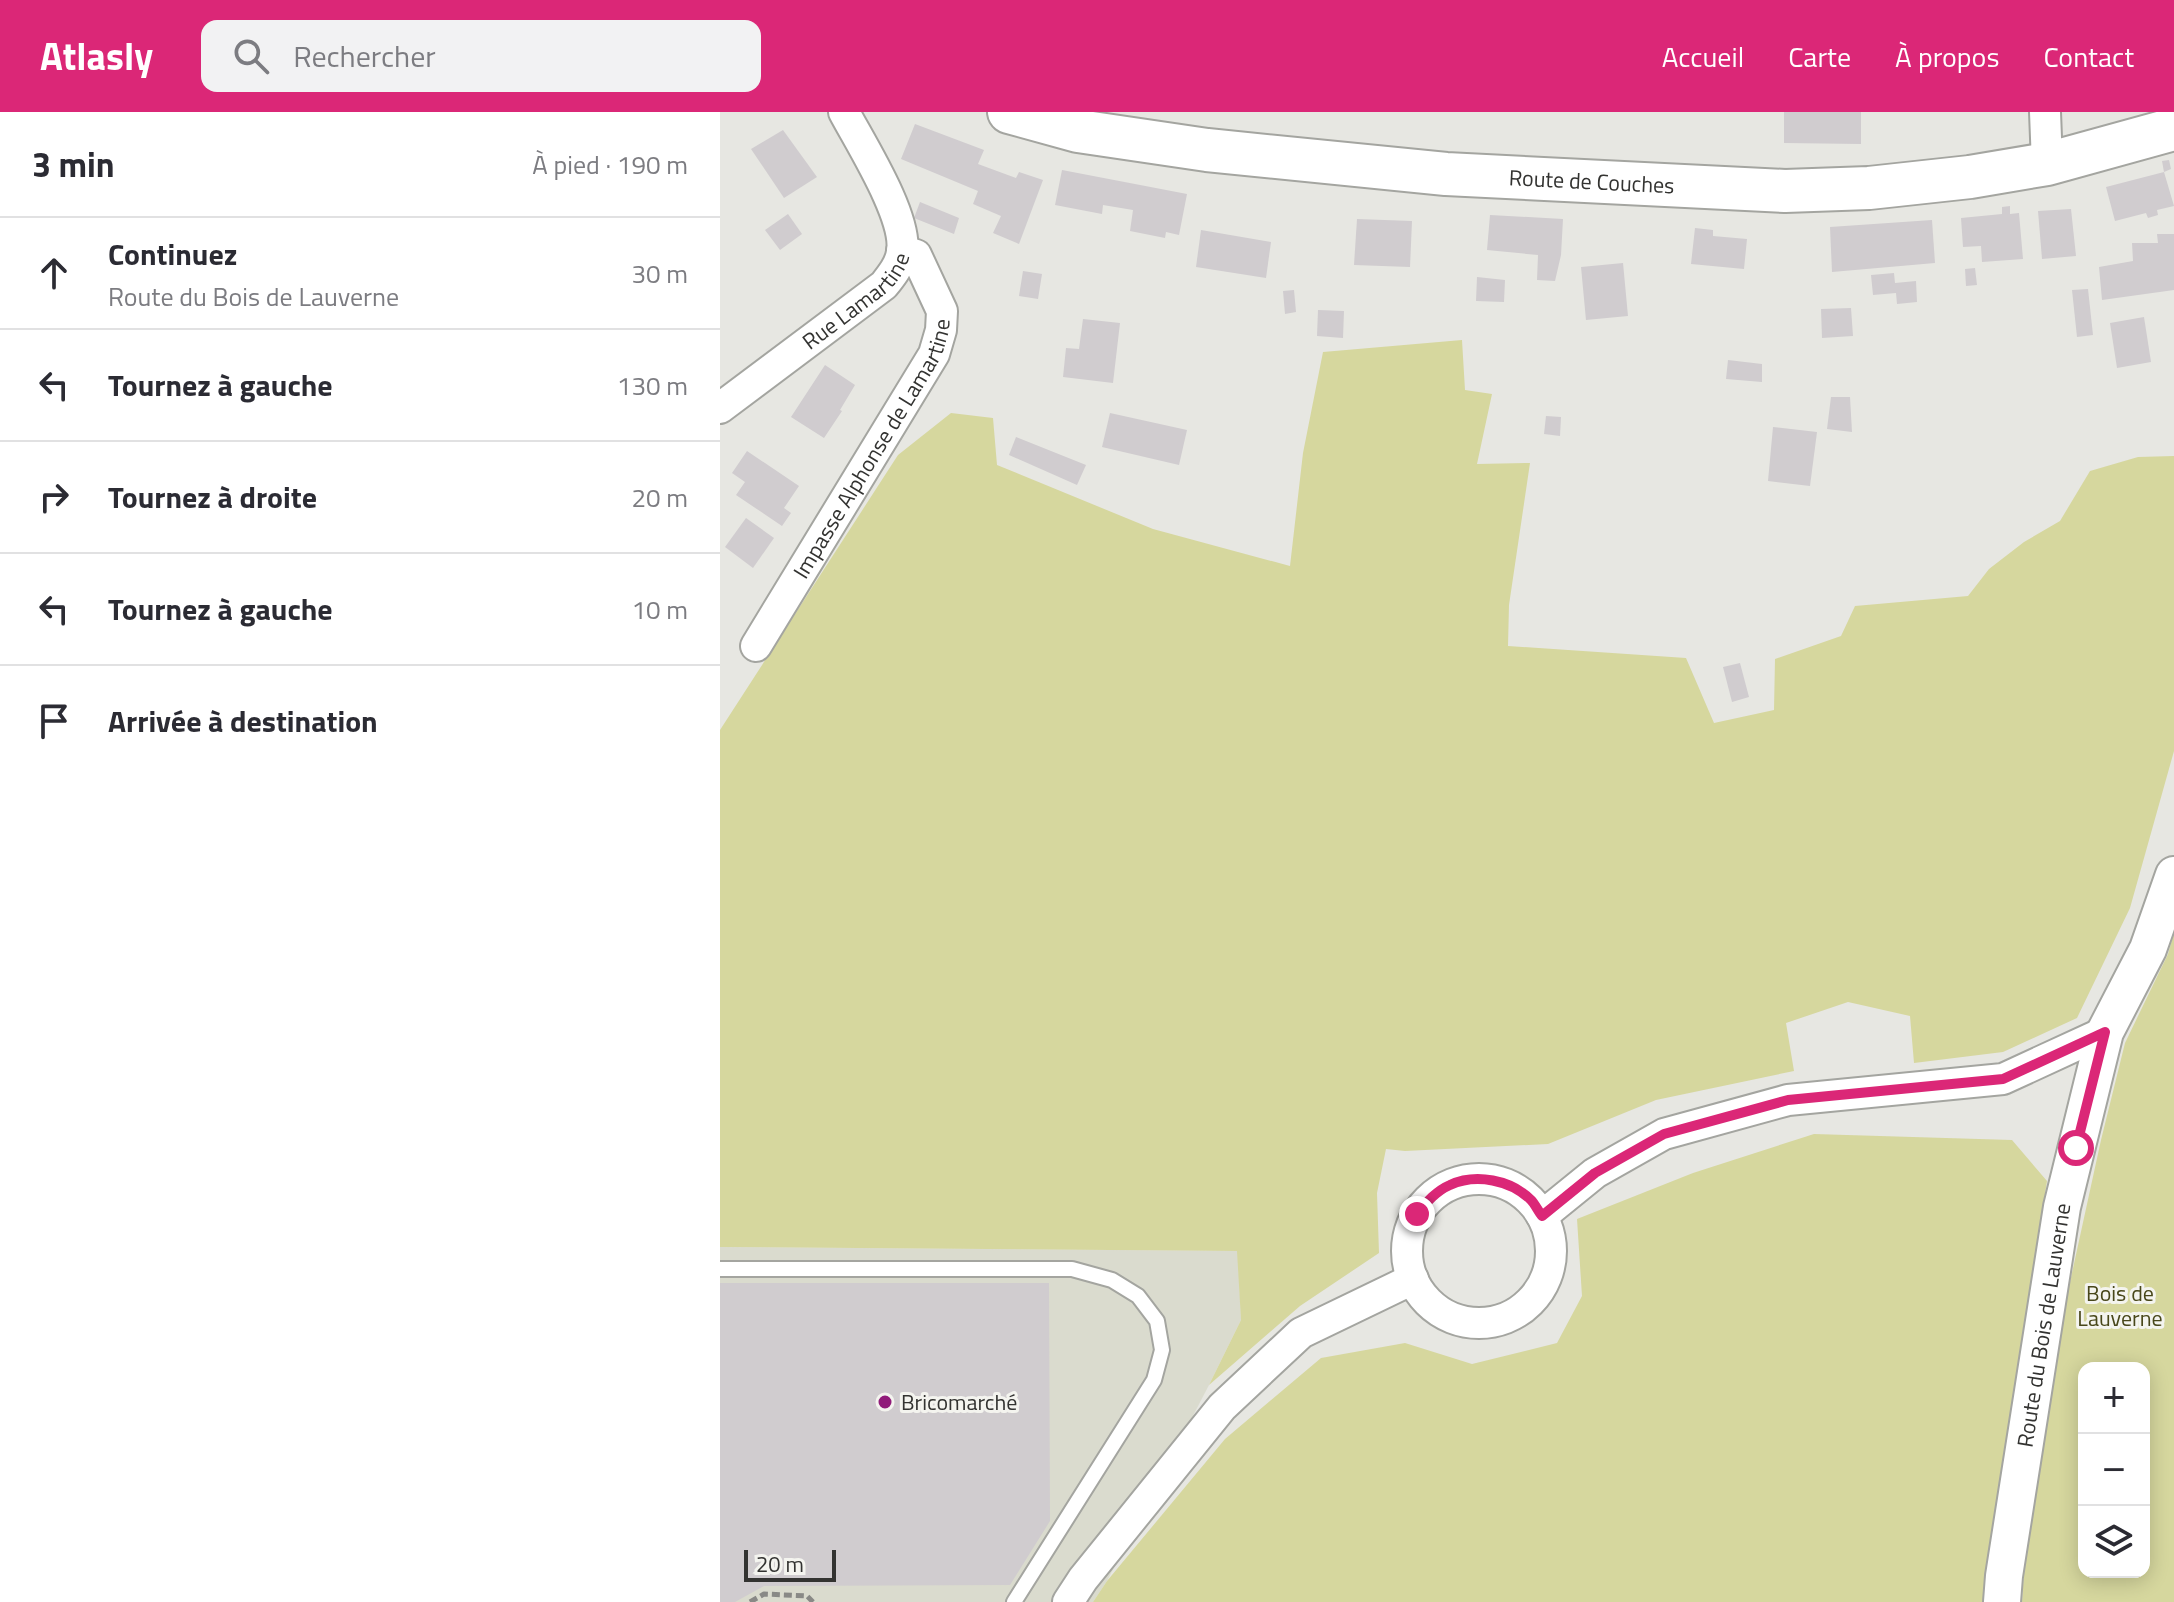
<!DOCTYPE html>
<html lang="fr">
<head>
<meta charset="utf-8">
<style>
  body { margin:0; font-family:"Titillium Web",sans-serif; background:#f2f2f3; color:#2b2b33 }
  .controls { position:absolute; right:24px; bottom:24px; display:grid; overflow:hidden; border-radius:16px; box-shadow:0 4px 20px #0003 }
  .controls button { width:72px; height:72px; display:grid; place-items:center; padding:0; border:0; border-bottom:2px solid #e1e1e2; background:#fff; color:#2b2b33; font:40px sans-serif }
  .scale { position:absolute; left:24px; bottom:20px; width:92px; box-sizing:border-box; padding-left:8px; border:4px solid #333331; border-top:0; font-size:22px; line-height:28px; white-space:nowrap; color:#333331; -webkit-text-stroke:6px #f4f4ef; paint-order:stroke }
  .stop { position:absolute; width:24px; height:24px; margin:-18px; border:6px solid #db2777; border-radius:50%; background:#fff }
  .stop.end { background:#db2777; border-color:#fff; box-shadow:0 2px 8px #0008 }
  .list { margin:0; padding:0; list-style:none }
  h2 { display:flex; justify-content:space-between; align-items:center; height:104px; margin:0; padding:0 32px; font-size:34px }
  h2 small { font-size:26px; font-weight:400; color:#7c7c81 }
  .list li { display:grid; grid-template-columns:52px 1fr auto; gap:24px; align-items:center; box-sizing:border-box; height:112px; padding:0 32px; border-top:2px solid #e1e1e2 }
  .list b { display:block; font-size:30px; white-space:nowrap }
  .list p { margin:0; font-size:26px; white-space:nowrap; color:#7c7c81 }
  .list em { font-size:26px; font-style:normal; color:#7c7c81 }
  .icon { flex:none; width:44px; height:44px; fill:none; stroke:currentColor; stroke-width:2; stroke-linecap:round; stroke-linejoin:round }
  .map { position:relative; flex:none; width:1454px; height:1490px; overflow:hidden }
  header { display:flex; align-items:center; gap:48px; box-sizing:border-box; height:112px; padding:0 40px; background:#db2777; color:#fff }
  header strong { font-size:38px }
  nav { display:flex; gap:44px; margin-inline-start:auto; font-size:28px }
  .search { width:560px; height:72px; background:#f2f2f3; display:flex; align-items:center; gap:20px; box-sizing:border-box; padding:0 28px; border-radius:16px; color:#7c7c81; font-size:30px }
  main { display:flex }
  aside { flex:1; background:#fff }
  .map>svg:first-child { display:block }
  .built { fill:#dadbce }
  .green { fill:#d6d79e; fill-rule:evenodd }
  .building { fill:#d0cccf }
  .lines { fill:none; stroke-linecap:round; stroke-linejoin:round }
  .service-casing { stroke:#a4a5a0; stroke-width:18 }
  .minor-casing { stroke:#a4a5a0; stroke-width:34 }
  .tertiary-casing { stroke:#a4a5a0; stroke-width:40 }
  .secondary-casing { stroke:#a4a5a0; stroke-width:46 }
  .path { stroke:#898986; stroke-width:5; stroke-dasharray:8 4; stroke-linecap:butt }
  .service { stroke:#fff; stroke-width:14 }
  .minor { stroke:#fff; stroke-width:30 }
  .tertiary { stroke:#fff; stroke-width:36 }
  .secondary { stroke:#fff; stroke-width:42 }
  .route { stroke:#db2777; stroke-width:10 }
  .poi-dot { fill:#911b7a; stroke:#f4f4ef; stroke-width:3 }
  .labels { text-anchor:middle; dominant-baseline:central; stroke-width:6; stroke-linejoin:round; paint-order:stroke }
  .street-label { font-size:22px; fill:#333331; stroke:#f4f4ef }
  .park-label { font-size:22px; fill:#48471a; stroke:#f4f4ef }
  .poi-label { font-size:22px; fill:#333331; stroke:#f4f4ef; text-anchor:start }
</style>
</head>
<body>
<header>
<strong>Atlasly</strong>
<div class="search"><svg class="icon" aria-label="search" viewBox="0 0 24 24"><circle cx="10" cy="10" r="6"/><path d="M15 15l6 6"/></svg>Rechercher</div>
<nav><a>Accueil</a><a>Carte</a><a>À propos</a><a>Contact</a></nav>
</header>
<main>
<aside>
<h2>3 min<small>À pied · 190 m</small></h2>
<ul class="list">
<li><svg class="icon" aria-label="ahead" viewBox="0 0 24 24"><path d="M12 20V5M6 11l6-6 6 6"/></svg><div><b>Continuez</b><p>Route du Bois de Lauverne</p></div><em>30 m</em></li>
<li><svg class="icon" aria-label="left" viewBox="0 0 24 24"><path d="M17 20v-9H6M10 6l-5 5 5 5"/></svg><div><b>Tournez à gauche</b></div><em>130 m</em></li>
<li><svg class="icon" aria-label="right" viewBox="0 0 24 24"><path d="M7 20v-9h11M14 6l5 5-5 5"/></svg><div><b>Tournez à droite</b></div><em>20 m</em></li>
<li><svg class="icon" aria-label="left" viewBox="0 0 24 24"><path d="M17 20v-9H6M10 6l-5 5 5 5"/></svg><div><b>Tournez à gauche</b></div><em>10 m</em></li>
<li><svg class="icon" aria-label="arrive" viewBox="0 0 24 24"><path d="M6 21V4h12l-3 4 3 4H6"/></svg><div><b>Arrivée à destination</b></div></li>
</ul>
</aside>
<div class="map">
<svg width="1454" height="1490" viewBox="0 0 1454 1490">
  <rect width="100%" height="100%" fill="#e7e7e2"/>
  <polygon class="built" points="0,1135 518,1139 521,1208 489,1273 387,1469 373,1490 0,1490"/>
  <g class="green">
    <polygon points="742,228 745,278 772,282 757,352 810,351 789,493 788,534 966,546 994,611 1054,598 1055,547 1121,524 1135,494 1248,484 1269,457 1304,430 1340,409 1370,359 1418,345 1454,344 1454,639 1410,796 1357,906 1283,940 1194,951 1190,904 1128,890 1066,911 1074,959 936,988 828,1032 685,1039 666,1037 657,1081 659,1141 580,1194 489,1273 521,1208 517,1139 0,1135 0,618 178,343 231,301 273,306 277,353 433,417 570,454 583,341 603,240"/>
    <path d="M1454,821V1490H1302L1304,1458L1345,1193L1381,1028L1405,931L1448,842ZM1364,1256H1424V1460H1364Z"/>
    <polygon points="1094,1022 1292,1028 1327,1069 1271,1436 1268,1490 373,1490 387,1469 505,1327 601,1246 685,1231 752,1252 837,1231 862,1184 857,1107 973,1061"/>
  </g>
  <g class="building">
    <polygon points="1064,0 1141,0 1141,32 1064,31"/>
    <polygon points="195,12 264,38 258,52 296,66 299,60 323,68 299,132 273,121 281,104 253,92 258,79 181,47"/>
    <polygon points="63,18 97,65 64,86 31,37"/>
    <polygon points="1449,48 1451,57 1444,60 1442,49"/>
    <polygon points="342,58 467,82 459,123 446,120 445,126 410,119 413,98 383,93 382,102 335,93"/>
    <polygon points="1444,60 1454,94 1437,98 1438,103 1428,106 1426,101 1395,109 1386,75"/>
    <polygon points="200,90 239,106 234,122 194,106"/>
    <polygon points="1290,94 1290,102 1299,101 1303,147 1262,150 1261,134 1243,135 1241,106 1282,102 1282,95"/>
    <polygon points="1351,97 1356,144 1322,147 1318,99"/>
    <polygon points="68,102 82,122 60,138 45,118"/>
    <polygon points="770,103 843,107 841,143 835,169 817,168 818,143 767,138"/>
    <polygon points="637,107 692,109 690,155 634,153"/>
    <polygon points="1212,108 1215,151 1112,160 1110,115"/>
    <polygon points="975,116 993,118 993,124 1027,127 1024,157 971,152"/>
    <polygon points="481,118 551,130 546,166 476,155"/>
    <polygon points="1437,122 1454,122 1454,178 1382,188 1379,155 1413,149 1412,131 1438,131"/>
    <polygon points="903,151 908,204 866,208 861,155"/>
    <polygon points="1255,156 1257,173 1246,174 1245,157"/>
    <polygon points="303,159 322,162 318,187 299,184"/>
    <polygon points="1174,161 1175,171 1196,169 1197,190 1177,192 1176,181 1153,183 1151,163"/>
    <polygon points="757,165 785,168 784,190 756,189"/>
    <polygon points="1368,177 1373,223 1357,225 1352,178"/>
    <polygon points="574,178 576,200 565,202 563,179"/>
    <polygon points="1131,196 1133,224 1102,226 1101,197"/>
    <polygon points="598,198 624,199 623,226 597,224"/>
    <polygon points="1424,205 1431,250 1397,256 1390,211"/>
    <polygon points="363,207 400,211 393,271 343,265 346,236 359,237"/>
    <polygon points="1008,248 1042,252 1042,270 1006,267"/>
    <polygon points="105,253 135,273 120,298 122,299 104,326 71,305"/>
    <polygon points="1111,285 1130,285 1132,320 1107,317"/>
    <polygon points="390,301 467,318 459,353 382,335"/>
    <polygon points="826,304 841,305 840,324 824,322"/>
    <polygon points="1053,315 1097,320 1090,374 1048,369"/>
    <polygon points="296,325 366,353 357,373 289,343"/>
    <polygon points="27,339 79,374 64,396 71,401 62,414 16,383 25,370 12,361"/>
    <polygon points="26,406 54,426 33,456 5,435"/>
    <polygon points="1020,551 1029,585 1012,590 1003,555"/>
    <polygon points="0,1171 329,1171 330,1409 290,1473 44,1474 15,1490 0,1490"/>
  </g>
  <g class="lines">
    <g class="service-casing">
      <polyline id="service" points="0,1157 352,1157 392,1168 418,1184 437,1209 442,1238 434,1268 294,1490"/>
    </g>
    <g class="minor-casing">
      <g id="minor">
        <polyline points="1325,0 1327,52"/>
        <path id="s1" d="M0,296L164,173C172,163 180,153 182,140C188,106 141,32 124,0"/>
        <path id="s2" d="M36,534L214,242L221,218L222,199L196,143L182,139"/>
        <circle cx="759" cy="1139" r="72"/>
        <polyline points="822,1104 875,1061 944,1022 1068,988 1283,967 1385,920"/>
        <polyline points="348,1490 363,1467 502,1295 581,1221 693,1167"/>
      </g>
    </g>
    <g class="tertiary-casing">
      <g id="tertiary">
        <path id="s3" d="M1282,1490L1284,1464L1342,1095L1385,920L1428,837L1454,763"/>
      </g>
    </g>
    <g class="secondary-casing">
      <g id="secondary">
        <path id="s4" d="M289,0L358,19L487,38L726,62L1065,79L1149,76L1250,65L1327,52L1454,17"/>
      </g>
    </g>
    <polyline class="path" points="30,1490 44,1482 87,1484 93,1490"/>
    <use href="#service" class="service"/>
    <use href="#minor" class="minor"/>
    <use href="#tertiary" class="tertiary"/>
    <use href="#secondary" class="secondary"/>
  </g>
  <g class="lines">
    <path class="route" d="M697,1102C707,1090 716,1079 730,1073C756,1061 791,1068 811,1088C815,1092 818,1099 822,1104L875,1061L944,1022L1068,988L1283,967L1385,920L1356,1036"/>
  </g>
  <circle class="poi-dot" cx="165" cy="1290" r="8"/>
  <g class="labels">
    <g class="street-label">
      <text stroke="none"><textPath href="#s4" startOffset="588">Route de Couches</textPath></text>
      <text stroke="none"><textPath href="#s1" startOffset="174">Rue Lamartine</textPath></text>
      <text stroke="none"><textPath href="#s2" startOffset="230">Impasse Alphonse de Lamartine</textPath></text>
      <text stroke="none"><textPath href="#s3" startOffset="280">Route du Bois de Lauverne</textPath></text>
    </g>
    <g class="park-label">
      <text x="1400" y="1181">Bois de<tspan x="1400" dy="25">Lauverne</tspan></text>
    </g>
    <g class="poi-label">
      <text x="181" y="1290">Bricomarché</text>
    </g>
  </g>
</svg>
<div class="controls">
<button>+</button>
<button>−</button>
<button><svg class="icon" aria-label="layers" viewBox="0 0 24 24"><path d="M12 4l9 5-9 5-9-5zM3 14l9 5 9-5"/></svg></button>
</div>
<div class="scale">20 m</div>
<div class="stop" style="left:1356px;top:1036px"></div>
<div class="stop end" style="left:697px;top:1102px"></div>
</div>
</main>
</body>
</html>
